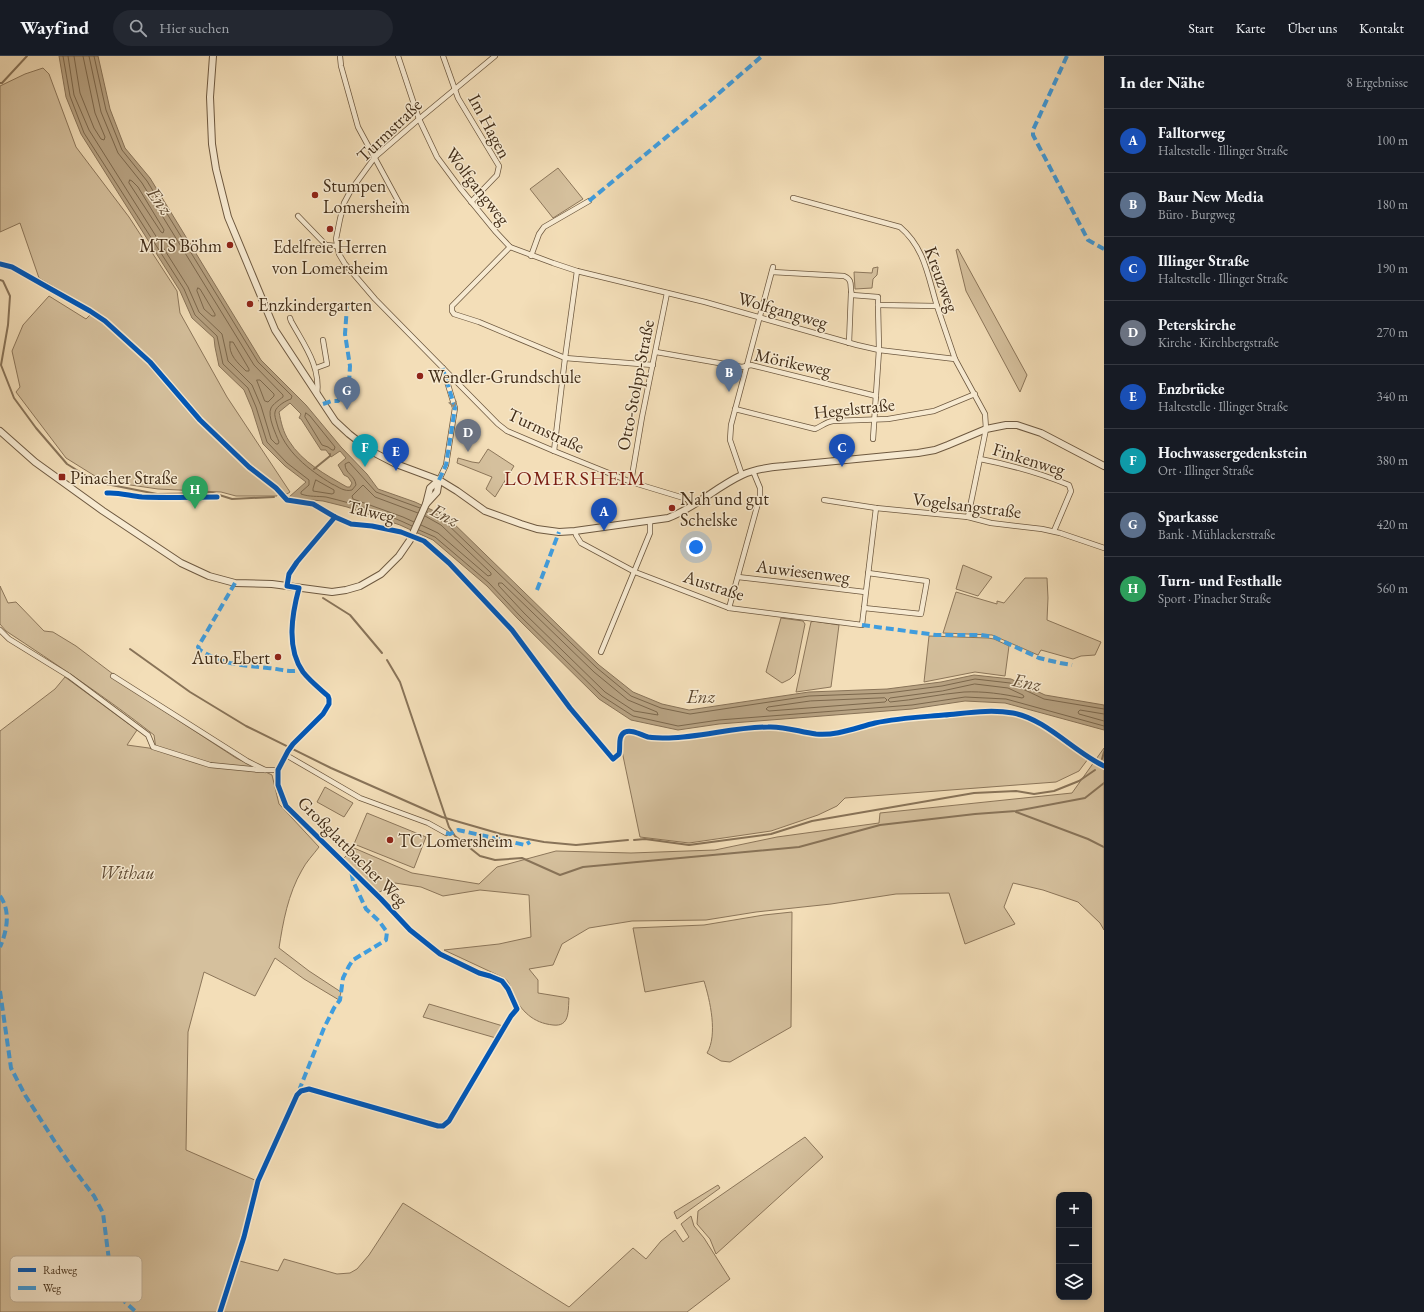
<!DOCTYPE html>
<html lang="de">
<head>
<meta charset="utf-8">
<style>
  body { margin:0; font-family:"EB Garamond",serif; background:#242831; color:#f1f3f6 }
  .controls { position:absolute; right:12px; bottom:12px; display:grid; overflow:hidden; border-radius:8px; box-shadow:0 2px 6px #0003 }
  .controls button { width:36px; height:36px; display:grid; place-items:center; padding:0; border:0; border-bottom:1px solid #363941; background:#171b24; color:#f1f3f6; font:20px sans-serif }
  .you { position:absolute; left:696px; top:491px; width:14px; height:14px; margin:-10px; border:3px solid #fff; border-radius:50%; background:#1a73e8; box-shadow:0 0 0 6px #1a73e833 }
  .badge { display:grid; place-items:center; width:26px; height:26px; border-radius:50%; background:#c59692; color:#fff; font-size:13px; font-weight:700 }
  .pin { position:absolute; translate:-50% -33px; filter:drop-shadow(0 1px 2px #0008) }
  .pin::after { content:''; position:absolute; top:21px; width:14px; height:12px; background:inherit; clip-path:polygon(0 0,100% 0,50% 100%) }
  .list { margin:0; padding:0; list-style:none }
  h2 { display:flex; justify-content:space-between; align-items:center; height:52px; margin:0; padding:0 16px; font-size:17px }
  h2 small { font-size:13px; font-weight:400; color:#9ea1a6 }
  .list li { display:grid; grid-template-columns:26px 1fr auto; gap:12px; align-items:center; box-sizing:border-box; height:64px; padding:0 16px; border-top:1px solid #363941 }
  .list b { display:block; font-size:15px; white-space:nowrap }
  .list p { margin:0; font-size:13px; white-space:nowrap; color:#9ea1a6 }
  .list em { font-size:13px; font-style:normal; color:#9ea1a6 }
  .icon { flex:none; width:22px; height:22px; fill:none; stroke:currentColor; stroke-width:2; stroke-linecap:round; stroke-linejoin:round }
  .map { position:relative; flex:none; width:1104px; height:1256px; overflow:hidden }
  header { display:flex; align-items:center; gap:24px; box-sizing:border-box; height:56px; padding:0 20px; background:#171b24; border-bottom:1px solid #363941 }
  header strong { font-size:19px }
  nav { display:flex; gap:22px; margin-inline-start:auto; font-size:14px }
  .search { width:280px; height:36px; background:#242831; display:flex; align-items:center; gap:10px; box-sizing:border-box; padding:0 14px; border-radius:22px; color:#9ea1a6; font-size:15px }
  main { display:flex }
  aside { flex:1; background:#171b24 }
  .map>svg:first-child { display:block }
  .green { fill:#d5c09d; stroke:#8c765a }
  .water { fill:#b7a282; stroke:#887358; fill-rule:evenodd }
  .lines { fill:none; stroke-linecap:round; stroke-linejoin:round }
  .shore { stroke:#7c684d; stroke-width:1 }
  .stream { stroke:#887358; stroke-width:2 }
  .minor-casing { stroke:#6e5940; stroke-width:6 }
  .tertiary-casing { stroke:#6e5940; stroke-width:8 }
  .minor { stroke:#f7ead1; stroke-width:4.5 }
  .tertiary { stroke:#f7ead1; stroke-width:6 }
  .quiet { stroke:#3f9ddf; stroke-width:4; stroke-dasharray:8 4; stroke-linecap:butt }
  .cycleway-casing { stroke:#f7ead1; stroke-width:8 }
  .cycleway { stroke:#0057b8; stroke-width:5 }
  .oneway { stroke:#9c8c74 }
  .poi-dot { fill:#8f2418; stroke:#f7ead1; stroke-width:1.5 }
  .labels { text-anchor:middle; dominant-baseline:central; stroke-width:3; stroke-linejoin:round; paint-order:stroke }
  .street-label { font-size:18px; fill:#422d18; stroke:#f7ead1 }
  .poi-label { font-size:18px; fill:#422d18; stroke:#f7ead1; text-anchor:start }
  .park-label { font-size:18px; font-style:italic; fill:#5f4a33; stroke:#f7ead1 }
  .water-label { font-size:19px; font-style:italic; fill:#5f4a32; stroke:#f7ead1 }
  .quarter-label { font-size:20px; letter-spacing:1px; fill:#7a1f14; stroke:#f7ead1 }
  .key { fill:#f7ead1; stroke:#c1b19a; stroke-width:1 }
  .key-label { font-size:11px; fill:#422d18 }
</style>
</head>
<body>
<header>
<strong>Wayfind</strong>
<div class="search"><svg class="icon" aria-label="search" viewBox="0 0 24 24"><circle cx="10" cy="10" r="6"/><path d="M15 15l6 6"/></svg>Hier suchen</div>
<nav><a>Start</a><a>Karte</a><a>Über uns</a><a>Kontakt</a></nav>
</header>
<main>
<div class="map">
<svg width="1104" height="1256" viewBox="0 0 1104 1256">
  <rect width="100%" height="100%" fill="#f3deb8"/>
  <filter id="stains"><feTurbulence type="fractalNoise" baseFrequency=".005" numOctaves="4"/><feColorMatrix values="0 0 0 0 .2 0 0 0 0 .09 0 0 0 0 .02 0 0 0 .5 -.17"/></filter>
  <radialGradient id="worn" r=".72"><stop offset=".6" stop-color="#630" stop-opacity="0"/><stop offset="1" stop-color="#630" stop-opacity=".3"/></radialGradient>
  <g class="green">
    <polygon points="43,12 49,18 76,91 129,161 177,235 180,257 227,341 290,436 287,438 262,418 219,380 191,352 152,305 102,259 39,222 20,167 0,176 0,30 25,18"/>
    <polygon points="558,112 583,143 553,162 530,133"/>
    <polygon points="958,193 1027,319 1020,336 966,235 956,194"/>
    <polygon points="878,211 877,219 873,223 872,232 855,233 854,216 872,217 873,212"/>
    <polygon points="49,240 86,263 91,258 123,284 150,311 198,366 214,382 256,420 278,438 277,440 236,440 221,436 158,433 103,425 66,402 16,336 20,331 12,295 23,269"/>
    <polygon points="488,393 514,410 495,441 486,433 492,421 457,407 458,402 472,406 479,407"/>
    <polygon points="963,509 992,521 978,540 956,533"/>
    <polygon points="1025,522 1047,522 1048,542 1047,564 1101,586 1095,599 1081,600 1073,603 1041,594 1038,599 992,579 943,577 956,536 997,548 997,545 1004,547"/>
    <path d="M0,530L8,547L16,546L44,575L53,576L76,590L113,618L112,621L236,702L272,719L279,748L319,791C313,799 306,806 302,814C288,838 283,866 279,892L309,915L341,936L339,944L304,923L275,902L255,940L204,916L188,976L186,1094L257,1125L236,1204L278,1215L284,1203L337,1218L350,1217L357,1213L369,1199L403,1147L569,1251L633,1192L646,1203L661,1185L675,1174L683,1186L689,1181L681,1168L691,1160L694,1170L704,1182L730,1223L687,1256H0V675L55,633L65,621L137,674L127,689L156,693L154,679C107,642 56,608 6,575L0,568Z"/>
    <polygon points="781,562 803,565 805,568 795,618 790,623 782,627 766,616"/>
    <polygon points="813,565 839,569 831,631 796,636 811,566"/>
    <polygon points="929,580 988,582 994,583 1009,590 1005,620 975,616 924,626"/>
    <path d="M984,657C995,657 1005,657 1015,659C1042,665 1066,687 1088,703L1079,715L1056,726L845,742L837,750L818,759L771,775L689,787L640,781L622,695V680L625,678L632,677L648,682L660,684L686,683L730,675L776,672L817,679H829L841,678L875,668L900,664Z"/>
    <path d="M1104,692V874L1100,867L1078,846L1043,834L1013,827L1004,851L1015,868L965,888L949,837L896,838L831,848L756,856L706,864L632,865L589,872L562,888L553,909L529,913L538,924V937L569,942C568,955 570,971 553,969C533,967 521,955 513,938C511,932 509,925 504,922L444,894L499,888L531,881L529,839L480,834L443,840L421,831L395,827L378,837L343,803L354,792L412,817L479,828L497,811L556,795L631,797L715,794L777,781L879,767L880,757L1072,737Z"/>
    <polygon points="325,731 353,747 344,761 317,746"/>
    <polygon points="367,757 426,781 414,812 354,788"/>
    <path d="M792,856L791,971L730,1006L721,1005L707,997C718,979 710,944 704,925L645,936L633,872L704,869L764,859Z"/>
    <polygon points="429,948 503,970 496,982 423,961"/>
    <polygon points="805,1081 823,1101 716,1198 710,1183 697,1168 698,1155"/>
    <polygon points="718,1129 720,1132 677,1163 674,1156"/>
  </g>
  <path class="water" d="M59,0H98L110,53L125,92L150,122L261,304L306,349L341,391L367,418L378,433L415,446L447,461L599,609L633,636L662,648L689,654L809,636L887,633L941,626L974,619L1011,623L1045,639L1104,649V674L1005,647L965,645L912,653L719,668L678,674L631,664L599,643L518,563L487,530L433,484L400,469L347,451L323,445L291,442L289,441L306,426L285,410L263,388L252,353L244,334L219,310L215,291L214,282L192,262L180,235L81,78L66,41ZM290,347L301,358L299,362L301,363L321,394H326L331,401L340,395L346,402L338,409L344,419L348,421L352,427L350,431H347C326,419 302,406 289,385C283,376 281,366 279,356Z"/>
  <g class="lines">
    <g class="shore">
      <path d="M63,0L70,40L84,77L184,233L195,259L217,280L223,308L248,332L256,351L267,386L287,407L309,424V429L301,436V438C309,441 318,440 326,441C355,448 385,457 412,470"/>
      <path d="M68,0L74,39L89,74L188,231L199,256L222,278L228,305L252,329L261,350L271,383L276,388H278L279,386C276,378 267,360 271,352C273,348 279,344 283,341V339L254,309L142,127L118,97L101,56L89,0"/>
      <polyline points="74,0 80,37 94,72 101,83 104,84 105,81 95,57 83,0"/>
      <path d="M94,0L106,54L122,94L147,125L258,306L292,340L291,343C287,344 276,350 275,356C274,359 276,364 277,368C284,395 309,414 332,428C339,431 344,436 352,434L356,429C355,419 345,418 345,408L349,406L376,436L420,452"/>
      <polygon points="130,124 132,125 138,131 164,174 163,177 161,176 129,127"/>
      <polygon points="198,232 200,233 215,258 215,260 212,260 204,253 197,235"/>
      <path d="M230,286H233L249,313V315H246C238,307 228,299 230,286Z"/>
      <polygon points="257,324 260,324 274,338 274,340 268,346 265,345"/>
      <polygon points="306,357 310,360 335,391 334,394 332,394 328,391 322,389 305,361"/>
      <polygon points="316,424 334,434 334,437 332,438 313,435 313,433"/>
      <polyline points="427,456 444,465 597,612 631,640 661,652 690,658 809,640 888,637 942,630 975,623 1010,627 1044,643 1104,653"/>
      <polyline points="414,466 403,461 353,443 352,440 363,429 375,441 418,457"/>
      <polyline points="421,469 438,477 488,520 491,519 491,517 441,469 425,460"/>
      <polyline points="419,474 435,481 489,527 520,560 602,640 633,660 678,670 719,664 912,649 965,641 1006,643 1104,670"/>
      <polygon points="499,527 502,527 594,616 628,644 657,656 658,659 634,655 605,636 524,557 499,530"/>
      <path d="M975,628L1008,632L1023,639L1024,641L1022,642C1004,638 983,635 964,636C939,638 915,644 890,646L888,644L890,642L942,635Z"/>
      <polygon points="885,642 887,644 885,646 769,655 766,653 768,651 810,645"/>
      <polyline points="1104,658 1080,654 1078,656 1079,658 1104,665"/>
    </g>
    <g class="stream">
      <polyline points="0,27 2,27 27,0"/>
      <polyline points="0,224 3,225 10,240 8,269 1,309 14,342 36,372 67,408 96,426 157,438 213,437 232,443 274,441"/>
      <polyline points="314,413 330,400 330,398"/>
      <polyline points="323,542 350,559 382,597"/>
      <polyline points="130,593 190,636 246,670 331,712 442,761 501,778 544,786 576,789 628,784"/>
      <polyline points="387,604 400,626 449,771 455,780 480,800 495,804 522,802 560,819 583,811 799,791 880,769 975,758 1016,755 1085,742 1104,727"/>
      <polyline points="1102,703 1104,696"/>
      <polyline points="1016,756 1088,783 1104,791"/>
      <polyline points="634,784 645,783 689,789 771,778 812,765 974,737 1016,735 1034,738 1054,735 1079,725 1095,714"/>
    </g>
    <g class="minor-casing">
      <g id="minor">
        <polyline points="340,0 341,10 358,71 403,154"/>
        <polyline points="398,0 419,63 437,101 460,132 496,176 510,191 553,207 577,215 705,246 857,289 879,294 955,303 985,358 986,373 968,461"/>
        <polyline points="443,0 458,42 499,110 497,119 471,146"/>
        <polyline points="495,0 419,63 375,101 351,134 344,147 340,163 336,183 339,198 345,208 375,243 498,368 507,375 554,395 631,426 687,443 692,450"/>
        <path d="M793,142L900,171C925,192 928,221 937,250C943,268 949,285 955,303"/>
        <polyline points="298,160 326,189 336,190"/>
        <polyline points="510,191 452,250 452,255 454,258 479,266 565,302 653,309"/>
        <polyline points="531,200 539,178 544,171 589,145"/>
        <path d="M772,216L844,220C854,224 849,231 852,239L878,241V249L937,250"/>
        <path d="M290,262L291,265C304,289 321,310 317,339"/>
        <polyline points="849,287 851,237"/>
        <polyline points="656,296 742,311 751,309 876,340"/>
        <polyline points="316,312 327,308 323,284"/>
        <path d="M735,353L815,373C822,370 826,366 833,365L888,363L934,355L975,338"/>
        <polyline points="873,383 879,294 878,249"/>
        <polyline points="554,395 565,302 577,215"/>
        <path d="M980,403C1011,409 1040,417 1069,429L1071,435L1054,475"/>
        <polyline points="742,419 730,384 731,369 773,211"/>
        <polyline points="439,424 446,409 455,352 443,312"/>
        <polyline points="631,426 642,361 667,237"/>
        <polyline points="824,444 876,452 968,461 991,467 1042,473 1060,477 1104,492"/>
        <polyline points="575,475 576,479 581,487 635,516 729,552 862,569 876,452"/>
        <polyline points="738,521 865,536"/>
        <polyline points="287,530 289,518 297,506 335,461 351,468 372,470 401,476"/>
        <path d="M299,532C292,558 286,592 303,616C310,625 319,632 328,640L329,643V648L323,658L293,688L288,695L278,714V729L286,750L381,843L410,874L440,898L479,917L490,920L502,925L508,933L517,953"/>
        <polyline points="729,552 760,440 760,432 753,415"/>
        <polyline points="864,552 921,558 927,525 868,517"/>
        <polyline points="0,574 9,583 69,620 148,679 153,691 210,709 260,714 278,714"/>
        <polyline points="601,596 650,477 650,465"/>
        <polyline points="113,620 247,705 265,714"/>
        <polyline points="286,699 360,742 428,767 446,777"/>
      </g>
    </g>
    <g class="tertiary-casing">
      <g id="tertiary">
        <path d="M213,0L210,41L212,88L216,113L228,161L275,274L327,353L335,365L349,378L371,395L396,408L439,424L457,435L485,455L521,468L537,473L559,476L575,475L668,462C695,452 716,431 742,419C755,413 770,411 784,410L918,397L935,394L948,389L986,373L1006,369H1017L1041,377L1104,410"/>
        <polyline points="0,375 35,406 103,455 181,507 209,520 235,527 272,528 332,536 346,534 360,530 381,518 399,500 410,484 426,448 430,432 439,424"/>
        <polyline points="426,448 437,436 439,424"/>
      </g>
    </g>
    <use href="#minor" class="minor"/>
    <use href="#tertiary" class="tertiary"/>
    <g class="quiet">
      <polyline points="1067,0 1033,74 1033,79 1088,184 1104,193"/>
      <polyline points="589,145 704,50 762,0"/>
      <polyline points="323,348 332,345 338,345 349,327 350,310 345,278 347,250"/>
      <polyline points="439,424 446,409 455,352 442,310"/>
      <path d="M235,527L198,591L200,594C223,609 242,609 268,612C281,613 289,617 302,614"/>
      <polyline points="537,534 559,476"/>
      <polyline points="862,569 936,579 981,579 994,581 1039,602 1060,607 1072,609"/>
      <polyline points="446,777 450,778 458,774 525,789 530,786"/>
      <path d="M0,840C11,855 7,875 0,891"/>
      <polyline points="0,935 11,1012 25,1039 55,1086 72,1111 94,1140 103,1157 111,1220 125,1246 136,1256"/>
      <polyline points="301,1035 300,1032 324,972 334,952 340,944 343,922 349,910 353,904 386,884 387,876 379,865 366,853 353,825 351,814"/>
    </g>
    <g class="cycleway-casing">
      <g id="cycleway">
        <path d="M0,208L12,211L49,232L90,255L105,265L150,306L200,364L249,411L276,432L287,444L313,448L335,461L351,468L372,470L401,476L424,485L449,507L512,574L570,652L613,703L619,698C621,692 617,680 625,676C632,673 641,679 648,681C655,682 662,682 669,682C703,681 734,671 768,671C784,670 800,676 816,678C836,680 855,672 875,667C898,662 921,661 944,659C967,657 990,653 1013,657C1046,663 1074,696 1104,710"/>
        <path d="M107,437C119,436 130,440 142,441C167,442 192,441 217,441"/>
        <path d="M220,1256L244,1181L258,1125L297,1039L301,1035L309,1033L438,1070H443L449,1065L511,960L517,953L508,933L502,925L490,920L479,917L440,898L410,874L381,843L286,750L278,729V714L288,695L293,688L323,658L329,648V643L328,640C319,632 310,625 303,616C286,592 292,558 299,532L287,530L289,518L297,506L335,461"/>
      </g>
    </g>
    <use href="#cycleway" class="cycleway"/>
  </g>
  <defs><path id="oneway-chevron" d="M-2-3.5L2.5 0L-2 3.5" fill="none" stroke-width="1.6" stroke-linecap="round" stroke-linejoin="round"/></defs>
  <use class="oneway" href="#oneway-chevron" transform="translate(453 348) rotate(79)"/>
  <g class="poi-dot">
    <circle cx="315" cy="139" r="4"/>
    <circle cx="330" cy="173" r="4"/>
    <circle cx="230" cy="189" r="4"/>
    <circle cx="250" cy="248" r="4"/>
    <circle cx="420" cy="320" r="4"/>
    <rect x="58" y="417" width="8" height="8" rx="2"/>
    <circle cx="672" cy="452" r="4"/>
    <circle cx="278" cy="601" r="4"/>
    <circle cx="390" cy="784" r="4"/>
  </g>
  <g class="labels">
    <g class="street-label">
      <text transform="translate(490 70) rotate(62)">Im Hagen</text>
      <text transform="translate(389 74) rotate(-44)">Turmstraße</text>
      <text transform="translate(478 130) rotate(52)">Wolfgangweg</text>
      <text transform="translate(942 223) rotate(70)">Kreuzweg</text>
      <text transform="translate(783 254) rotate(16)">Wolfgangweg</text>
      <text transform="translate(793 306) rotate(12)">Mörikeweg</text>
      <text transform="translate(635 329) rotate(-79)">Otto-Stolpp-Straße</text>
      <text transform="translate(854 352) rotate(-6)">Hegelstraße</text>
      <text transform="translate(546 374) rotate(25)">Turmstraße</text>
      <text transform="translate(1029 403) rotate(17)">Finkenweg</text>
      <text transform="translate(967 449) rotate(7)">Vogelsangstraße</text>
      <text transform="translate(371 455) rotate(13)">Talweg</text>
      <text transform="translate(803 515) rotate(7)">Auwiesenweg</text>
      <text transform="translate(714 529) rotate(18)">Austraße</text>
      <text transform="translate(353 795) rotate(45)">Großglattbacher Weg</text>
    </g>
    <g class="poi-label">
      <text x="323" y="129">Stumpen<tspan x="323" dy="21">Lomersheim</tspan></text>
      <text x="222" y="189" text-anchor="end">MTS Böhm</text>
      <text x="330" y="190" text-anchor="middle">Edelfreie Herren<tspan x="330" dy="21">von Lomersheim</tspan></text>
      <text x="258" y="248">Enzkindergarten</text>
      <text x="428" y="320">Wendler-Grundschule</text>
      <text x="70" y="421">Pinacher Straße</text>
      <text x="680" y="442">Nah und gut<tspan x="680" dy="21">Schelske</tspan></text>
      <text x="270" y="601" text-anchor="end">Auto Ebert</text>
      <text x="398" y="784">TC Lomersheim</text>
    </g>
    <g class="park-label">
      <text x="127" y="816">Withau</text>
    </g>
    <g class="water-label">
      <text transform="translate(160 145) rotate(54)">Enz</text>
      <text transform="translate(445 459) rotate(27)">Enz</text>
      <text transform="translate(1027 626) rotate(11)">Enz</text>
      <text x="701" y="640">Enz</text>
    </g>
    <g class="quarter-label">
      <text x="575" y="422">LOMERSHEIM</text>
    </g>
  </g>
  <rect x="10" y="1200" width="132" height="46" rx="6" class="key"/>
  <rect x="18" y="1212" width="18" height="4" fill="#0057b8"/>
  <rect x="18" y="1230" width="18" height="4" fill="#3f9ddf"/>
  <g class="key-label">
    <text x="43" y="1218">Radweg</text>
    <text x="43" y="1236">Weg</text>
  </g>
  <rect width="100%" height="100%" filter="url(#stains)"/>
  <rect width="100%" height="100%" fill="url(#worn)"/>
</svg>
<div class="controls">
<button>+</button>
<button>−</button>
<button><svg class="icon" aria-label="layers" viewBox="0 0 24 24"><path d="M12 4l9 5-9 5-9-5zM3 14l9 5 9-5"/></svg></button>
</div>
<div class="you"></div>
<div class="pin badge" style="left:604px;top:475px;background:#1a4fb4">A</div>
<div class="pin badge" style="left:729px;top:336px;background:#5c6f8a">B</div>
<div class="pin badge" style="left:842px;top:411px;background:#1a4fb4">C</div>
<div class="pin badge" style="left:468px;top:396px;background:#6b7280">D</div>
<div class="pin badge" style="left:396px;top:415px;background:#1a4fb4">E</div>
<div class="pin badge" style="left:365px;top:411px;background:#0f9aa8">F</div>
<div class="pin badge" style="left:347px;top:354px;background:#5c6f8a">G</div>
<div class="pin badge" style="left:195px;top:453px;background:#2e9e5b">H</div>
</div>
<aside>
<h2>In der Nähe<small>8 Ergebnisse</small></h2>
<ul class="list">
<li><span class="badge" style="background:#1a4fb4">A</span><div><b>Falltorweg</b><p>Haltestelle · Illinger Straße</p></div><em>100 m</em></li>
<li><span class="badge" style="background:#5c6f8a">B</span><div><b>Baur New Media</b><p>Büro · Burgweg</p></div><em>180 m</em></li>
<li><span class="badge" style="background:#1a4fb4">C</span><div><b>Illinger Straße</b><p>Haltestelle · Illinger Straße</p></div><em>190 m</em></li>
<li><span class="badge" style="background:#6b7280">D</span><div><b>Peterskirche</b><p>Kirche · Kirchbergstraße</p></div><em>270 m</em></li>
<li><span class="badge" style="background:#1a4fb4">E</span><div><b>Enzbrücke</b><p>Haltestelle · Illinger Straße</p></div><em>340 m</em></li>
<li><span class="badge" style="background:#0f9aa8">F</span><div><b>Hochwassergedenkstein</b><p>Ort · Illinger Straße</p></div><em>380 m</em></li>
<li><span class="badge" style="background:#5c6f8a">G</span><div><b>Sparkasse</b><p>Bank · Mühlackerstraße</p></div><em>420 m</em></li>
<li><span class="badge" style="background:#2e9e5b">H</span><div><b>Turn- und Festhalle</b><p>Sport · Pinacher Straße</p></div><em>560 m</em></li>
</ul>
</aside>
</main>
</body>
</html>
